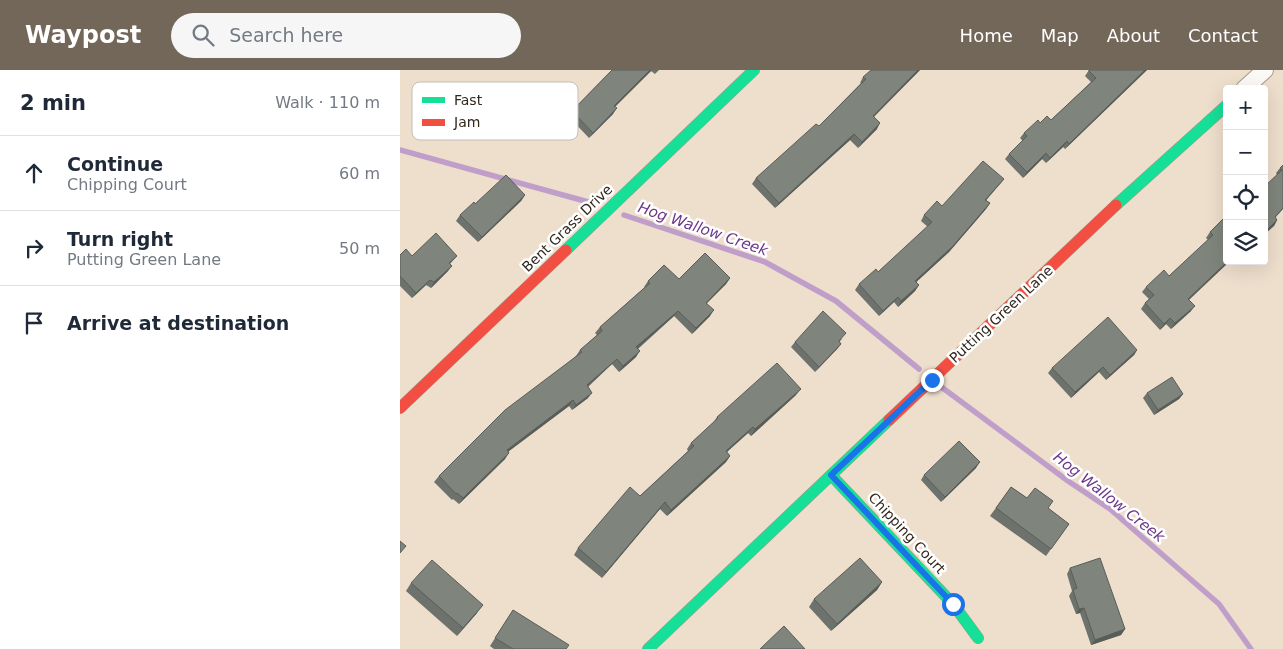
<!DOCTYPE html>
<html lang="en">
<head>
<meta charset="utf-8">
<style>
  body { margin:0; font-family:"DejaVu Sans",sans-serif; background:#f6f6f7; color:#1f2937 }
  .controls { position:absolute; right:15px; top:15px; display:grid; overflow:hidden; border-radius:5px; box-shadow:0 5px 20px #0002 }
  .controls button { width:45px; height:45px; display:grid; place-items:center; padding:0; border:0; border-bottom:1px solid #e0e1e3; background:#fff; color:#1f2937; font:25px sans-serif }
  .stop { position:absolute; width:15px; height:15px; margin:-11px; border:4px solid #1a73e8; border-radius:50%; background:#fff }
  .stop.end { background:#1a73e8; border-color:#fff; box-shadow:0 1px 5px #0008 }
  .list { margin:0; padding:0; list-style:none }
  h2 { display:flex; justify-content:space-between; align-items:center; height:65px; margin:0; padding:0 20px; font-size:21px }
  h2 small { font-size:16px; font-weight:400; color:#747a83 }
  .list li { display:grid; grid-template-columns:32px 1fr auto; gap:15px; align-items:center; box-sizing:border-box; height:75px; padding:0 20px; border-top:1px solid #e0e1e3 }
  .list b { display:block; font-size:19px; white-space:nowrap }
  .list p { margin:0; font-size:16px; white-space:nowrap; color:#747a83 }
  .list em { font-size:16px; font-style:normal; color:#747a83 }
  .icon { flex:none; width:28px; height:28px; fill:none; stroke:currentColor; stroke-width:2; stroke-linecap:round; stroke-linejoin:round }
  .map { position:relative; flex:none; width:883px; height:579px; overflow:hidden }
  header { display:flex; align-items:center; gap:30px; box-sizing:border-box; height:70px; padding:0 25px; background:#736759; color:#fff }
  header strong { font-size:24px }
  nav { display:flex; gap:28px; margin-inline-start:auto; font-size:18px }
  .search { width:350px; height:45px; background:#f6f6f7; display:flex; align-items:center; gap:12px; box-sizing:border-box; padding:0 18px; border-radius:28px; color:#747a83; font-size:19px }
  main { display:flex }
  aside { flex:1; background:#fff }
  .map>svg:first-child { display:block }
  .lines { fill:none; stroke-linecap:round; stroke-linejoin:round }
  .stream { stroke:#c09eca; stroke-width:5.5 }
  .street-casing { stroke:#a69a8c; stroke-width:18 }
  .fast-casing { stroke:#a69a8c; stroke-width:12 }
  .jam-casing { stroke:#a69a8c; stroke-width:12 }
  .street { stroke:#fcfaf7; stroke-width:16 }
  .fast { stroke:#16e098; stroke-width:11 }
  .jam { stroke:#f24e42; stroke-width:11 }
  .wall { fill:#6d726c }
  .shaded-wall { fill:#595d58 }
  .building { fill:#7f857d; stroke:#595d58 }
  .route { stroke:#1a73e8; stroke-width:6 }
  .labels { text-anchor:middle; dominant-baseline:central; stroke-width:5; stroke-linejoin:round; paint-order:stroke }
  .street-label { font-size:14px; fill:#31271b; stroke:#fff }
  .water-label { font-size:15px; font-style:italic; fill:#6c378b; stroke:#fff }
  .key { fill:#fff; stroke:#c1bebb; stroke-width:1 }
  .key-label { font-size:14px; fill:#31271b }
</style>
</head>
<body>
<header>
<strong>Waypost</strong>
<div class="search"><svg class="icon" aria-label="search" viewBox="0 0 24 24"><circle cx="10" cy="10" r="6"/><path d="M15 15l6 6"/></svg>Search here</div>
<nav><a>Home</a><a>Map</a><a>About</a><a>Contact</a></nav>
</header>
<main>
<aside>
<h2>2 min<small>Walk · 110 m</small></h2>
<ul class="list">
<li><svg class="icon" aria-label="ahead" viewBox="0 0 24 24"><path d="M12 20V5M6 11l6-6 6 6"/></svg><div><b>Continue</b><p>Chipping Court</p></div><em>60 m</em></li>
<li><svg class="icon" aria-label="right" viewBox="0 0 24 24"><path d="M7 20v-9h11M14 6l5 5-5 5"/></svg><div><b>Turn right</b><p>Putting Green Lane</p></div><em>50 m</em></li>
<li><svg class="icon" aria-label="arrive" viewBox="0 0 24 24"><path d="M6 21V4h12l-3 4 3 4H6"/></svg><div><b>Arrive at destination</b></div></li>
</ul>
</aside>
<div class="map">
<svg width="883" height="579" viewBox="0 0 883 579">
  <rect width="100%" height="100%" fill="#eedecc"/>
  <g class="lines">
    <g class="stream">
      <polyline points="0,80 192,133"/>
      <polyline points="224,145 365,192 436,231 519,299"/>
      <polyline points="536,313 668,411 710,439 819,534 851,579"/>
    </g>
    <g class="street-casing">
      <polyline id="street" points="844,19 865,0"/>
    </g>
    <g class="fast-casing">
      <g id="fast">
        <polyline points="716,135 827,35"/>
        <polyline points="166,180 354,0"/>
        <polyline points="431,405 553,534 578,568"/>
        <polyline points="248,579 489,350"/>
      </g>
    </g>
    <g class="jam-casing">
      <g id="jam">
        <polyline points="0,338 166,180"/>
        <polyline points="489,350 716,135"/>
      </g>
    </g>
    <use href="#street" class="street"/>
    <use href="#fast" class="fast"/>
    <use href="#jam" class="jam"/>
  </g>
  <g class="wall">
    <polygon points="212,0 259,0 255,4 251,1 215,36 213,44 189,68 168,46 172,41"/>
    <polygon points="520,0 474,47 477,59 458,78 450,70 375,138 352,114 356,108 419,56 461,13 460,13 463,7"/>
    <polygon points="689,0 747,0 665,79 663,77 646,93 642,89 623,108 605,89 609,84 623,71 620,68 624,63 640,53 651,50 691,12 685,6"/>
    <polygon points="883,95 883,139 875,148 877,150 874,156 877,105 876,103 880,98"/>
    <polygon points="604,109 586,130 590,133 586,139 549,182 516,212 519,215 515,221 498,237 494,232 479,246 455,220 459,214 478,202 528,157 521,151 524,145 542,136"/>
    <polygon points="125,125 121,131 78,172 56,151 60,145 75,134"/>
    <polygon points="827,145 830,191 789,230 791,241 771,259 766,254 760,260 741,239 745,233 749,229 742,222 746,217 769,206 808,170 806,168 810,162"/>
    <polygon points="0,185 12,186 57,186 50,194 48,201 31,218 26,215 12,228 0,216"/>
    <polygon points="330,208 326,214 307,233 310,246 292,264 274,246 238,279 236,287 219,302 212,294 188,317 188,328 172,340 169,336 108,382 105,389 59,434 53,429 52,430 34,412 39,406 176,286 180,280 197,265 195,263 200,257 245,217 244,217 248,211 279,209"/>
    <polygon points="442,269 439,272 441,274 437,279 415,302 391,277 395,272"/>
    <polygon points="737,280 734,285 706,310 699,302 671,328 648,303 652,298"/>
    <polygon points="747,323 783,324 779,329 754,345 743,328"/>
    <polygon points="396,325 351,366 348,363 327,382 330,386 326,392 267,446 260,439 202,508 174,485 178,478 240,426 288,381 287,379 291,373 313,353 317,347"/>
    <polygon points="576,398 541,432 521,410 524,405"/>
    <polygon points="611,417 627,428 648,438 669,454 646,486 590,446"/>
    <polygon points="670,498 725,559 721,565 691,575 680,543 676,544 669,526 672,521 667,504"/>
    <polygon points="482,512 477,520 431,561 409,537 414,529"/>
    <polygon points="11,513 77,543 57,566 6,521"/>
    <polygon points="113,540 166,579 94,579 90,576"/>
  </g>
  <g class="shaded-wall">
    <polygon points="250,0 252,0 211,41 214,36"/>
    <polygon points="518,0 520,0 469,51 473,46"/>
    <polygon points="745,0 747,0 665,79 669,74"/>
    <polygon points="217,38 213,44 189,68 193,63"/>
    <polygon points="480,53 477,59 458,78 462,72"/>
    <polygon points="454,64 450,70 375,138 379,133"/>
    <polygon points="667,71 663,77 646,93 650,88"/>
    <polygon points="646,83 642,89 623,108 627,102"/>
    <polygon points="604,109 600,114 582,135 585,130"/>
    <polygon points="125,125 121,131 78,172 82,167"/>
    <polygon points="590,133 586,139 549,182 512,216 515,211"/>
    <polygon points="877,150 874,156 864,165 864,163"/>
    <polygon points="828,191 830,191 784,234 788,229"/>
    <polygon points="52,196 48,201 31,218 34,212"/>
    <polygon points="330,208 326,214 302,238 306,233"/>
    <polygon points="30,210 26,215 12,228 16,223"/>
    <polygon points="519,215 515,221 498,237 501,231"/>
    <polygon points="498,227 494,232 479,246 483,241"/>
    <polygon points="795,236 791,241 771,259 775,253"/>
    <polygon points="314,240 310,246 292,264 296,258"/>
    <polygon points="278,241 274,246 232,283 236,277"/>
    <polygon points="770,248 766,254 760,260 764,254"/>
    <polygon points="441,274 437,279 415,302 419,297"/>
    <polygon points="737,280 734,285 706,310 710,305"/>
    <polygon points="240,281 236,287 219,302 223,296"/>
    <polygon points="217,289 212,294 182,321 187,315"/>
    <polygon points="703,297 699,302 671,328 675,322"/>
    <polygon points="401,319 396,325 351,366 355,359"/>
    <polygon points="192,323 188,328 172,340 176,335"/>
    <polygon points="783,324 779,329 754,345 758,340"/>
    <polygon points="173,330 169,336 102,386 107,380"/>
    <polygon points="353,357 348,363 321,387 326,381"/>
    <polygon points="109,383 105,389 59,434 63,428"/>
    <polygon points="330,386 326,392 267,446 271,440"/>
    <polygon points="580,392 576,398 541,432 545,427"/>
    <polygon points="265,432 260,439 202,508 206,502"/>
    <polygon points="482,512 477,520 431,561 437,554"/>
    <polygon points="83,535 77,543 57,566 63,558"/>
    <polygon points="684,538 680,543 676,544 679,539"/>
    <polygon points="725,559 721,565 691,575 695,570"/>
  </g>
  <g class="building">
    <polygon points="212,0 250,0 214,36 217,38 193,63 172,41"/>
    <polygon points="471,0 518,0 473,46 480,53 462,72 454,64 379,133 356,108 416,54 419,56 466,9 463,7"/>
    <polygon points="689,0 745,0 669,74 667,71 650,88 646,83 627,102 609,84 627,66 624,63 638,50 640,53 647,46 651,50 696,8 689,1"/>
    <polygon points="583,91 604,109 585,130 590,133 553,176 515,211 519,215 501,231 498,227 483,241 459,214 476,199 478,202 532,152 524,145 537,131 542,136"/>
    <polygon points="883,95 883,138 875,147 877,150 864,163 864,117 882,100 880,98"/>
    <polygon points="106,105 125,125 82,167 60,145 74,132 75,134"/>
    <polygon points="827,145 827,191 828,191 788,229 795,236 775,253 770,248 764,254 745,233 754,225 746,217 764,200 769,206 813,165 810,162"/>
    <polygon points="36,163 57,186 49,193 52,196 34,212 30,210 16,223 0,206 0,185 6,179 12,186"/>
    <polygon points="305,183 330,208 306,233 314,240 296,258 278,241 236,277 240,281 223,296 217,289 187,315 192,323 176,335 173,330 107,380 109,383 63,428 57,423 56,424 39,406 105,340 182,282 180,280 202,261 200,257 250,213 248,211 264,195 279,209"/>
    <polygon points="423,241 446,263 439,271 441,274 419,297 395,272"/>
    <polygon points="708,247 737,280 710,305 703,297 675,322 652,298"/>
    <polygon points="377,293 401,319 355,359 353,357 326,381 330,386 271,440 265,432 206,502 178,478 230,417 240,426 294,376 291,373 318,348 317,347"/>
    <polygon points="772,307 783,324 758,340 747,323"/>
    <polygon points="559,371 580,392 545,427 524,405"/>
    <polygon points="611,417 627,428 635,418 653,431 648,438 669,454 651,479 596,438"/>
    <polygon points="0,471 6,476 0,483"/>
    <polygon points="460,488 482,512 437,554 414,529"/>
    <polygon points="700,488 725,559 695,570 684,538 679,539 673,520 677,518 670,498"/>
    <polygon points="32,490 83,535 63,558 11,513"/>
    <polygon points="113,540 169,575 166,579 113,579 95,568"/>
    <polygon points="384,556 405,579 360,579"/>
  </g>
  <g class="lines">
    <polyline class="route" points="532,310 431,405 553,534"/>
  </g>
  <g class="labels">
    <g class="street-label">
      <text transform="translate(167 158) rotate(-44)">Bent Grass Drive</text>
      <text transform="translate(601 244) rotate(-43)">Putting Green Lane</text>
      <text transform="translate(507 463) rotate(47)">Chipping Court</text>
    </g>
    <g class="water-label">
      <text transform="translate(303 159) rotate(19)">Hog Wallow Creek</text>
      <text transform="translate(709 427) rotate(38)">Hog Wallow Creek</text>
    </g>
  </g>
  <rect x="12" y="12" width="166" height="58" rx="8" class="key"/>
  <rect x="22" y="27" width="23" height="6" fill="#16e098"/>
  <rect x="22" y="49" width="23" height="7" fill="#f24e42"/>
  <g class="key-label">
    <text x="54" y="35">Fast</text>
    <text x="54" y="57">Jam</text>
  </g>
</svg>
<div class="controls">
<button>+</button>
<button>−</button>
<button><svg class="icon" aria-label="locate" viewBox="0 0 24 24"><circle cx="12" cy="12" r="6"/><path d="M12 2v4M12 18v4M2 12h4M18 12h4"/></svg></button>
<button><svg class="icon" aria-label="layers" viewBox="0 0 24 24"><path d="M12 4l9 5-9 5-9-5zM3 14l9 5 9-5"/></svg></button>
</div>
<div class="stop" style="left:553px;top:534px"></div>
<div class="stop end" style="left:532px;top:310px"></div>
</div>
</main>
</body>
</html>
